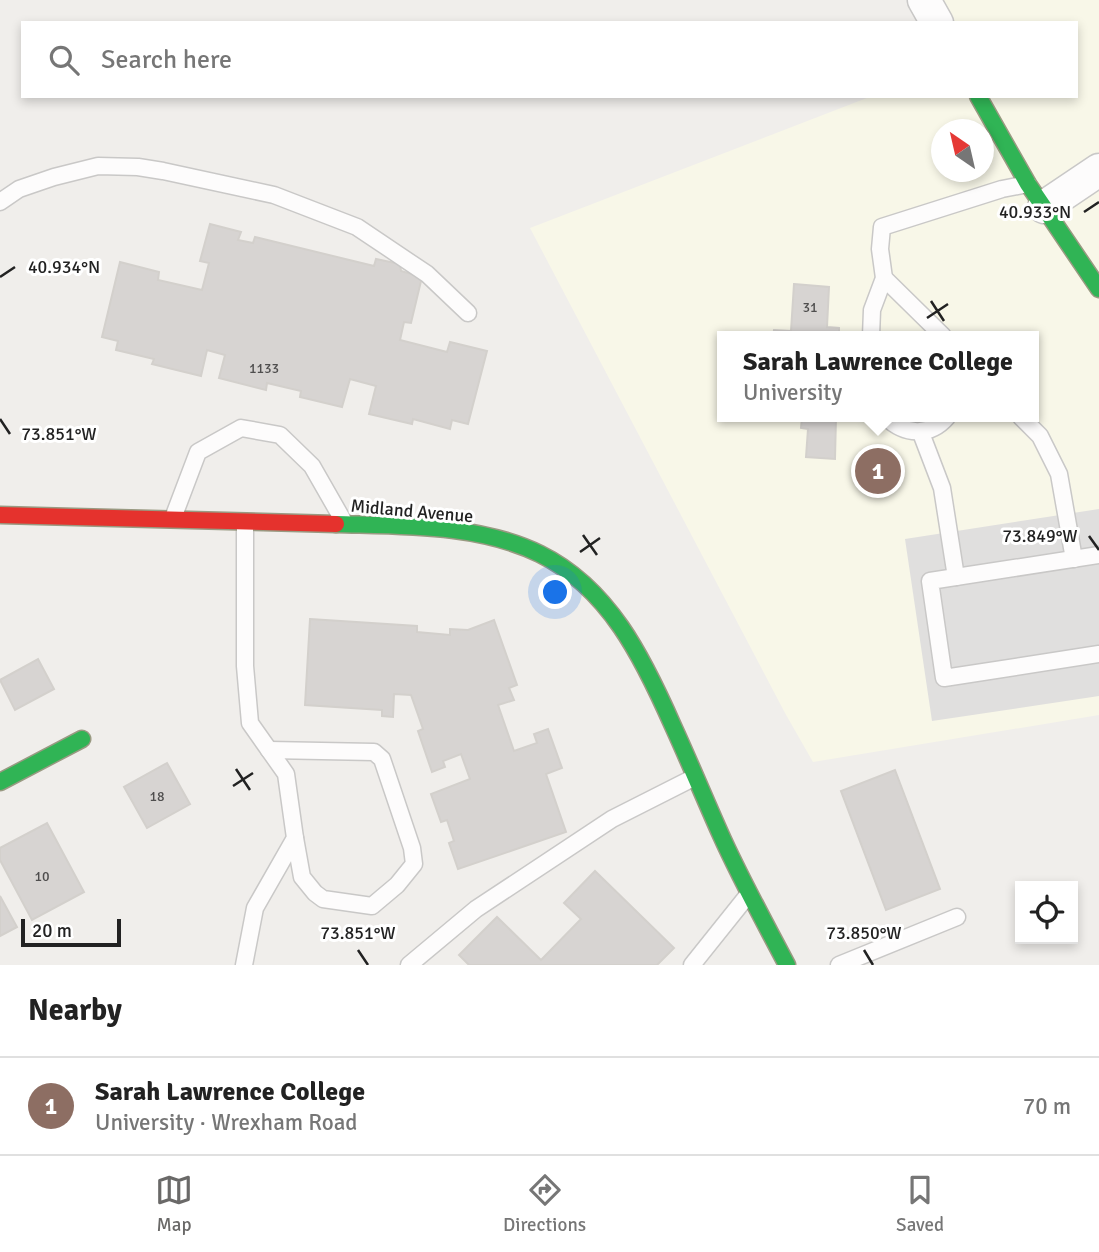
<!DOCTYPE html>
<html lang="en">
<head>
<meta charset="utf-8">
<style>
  body { margin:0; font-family:Signika,sans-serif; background:#f6f6f6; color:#222 }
  .controls { position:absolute; right:21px; bottom:21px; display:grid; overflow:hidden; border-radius:0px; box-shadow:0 4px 10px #0003 }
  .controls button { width:63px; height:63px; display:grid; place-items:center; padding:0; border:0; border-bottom:2px solid #e0e0e0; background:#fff; color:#222; font:35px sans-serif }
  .compass { position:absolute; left:931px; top:119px; width:63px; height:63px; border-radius:50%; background:#fff; box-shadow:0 4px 10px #0003; rotate:326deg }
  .scale { position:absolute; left:21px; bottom:18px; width:100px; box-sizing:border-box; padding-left:7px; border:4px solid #222; border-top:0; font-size:19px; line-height:24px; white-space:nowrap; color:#222; -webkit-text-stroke:5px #fff; paint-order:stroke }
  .you { position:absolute; left:556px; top:593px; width:24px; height:24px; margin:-18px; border:5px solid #fff; border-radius:50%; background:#1a73e8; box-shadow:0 0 0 10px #1a73e833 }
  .badge { display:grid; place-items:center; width:46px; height:46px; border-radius:50%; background:#6a6968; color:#fff; font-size:23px; font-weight:700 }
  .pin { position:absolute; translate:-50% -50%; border:4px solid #fff; box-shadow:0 2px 7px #0006 }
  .popup { position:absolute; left:717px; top:331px; width:322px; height:91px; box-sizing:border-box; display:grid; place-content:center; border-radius:0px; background:#fff; filter:drop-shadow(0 2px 5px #0005); font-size:23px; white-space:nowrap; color:#767676 }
  .popup b { font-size:26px; color:#222 }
  .popup::after { content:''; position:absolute; left:50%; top:100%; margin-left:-14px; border:14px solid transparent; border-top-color:#fff }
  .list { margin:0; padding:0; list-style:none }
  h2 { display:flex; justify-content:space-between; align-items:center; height:91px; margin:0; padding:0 28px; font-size:30px }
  h2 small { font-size:23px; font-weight:400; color:#767676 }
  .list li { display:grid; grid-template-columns:46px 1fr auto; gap:21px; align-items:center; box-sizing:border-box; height:98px; padding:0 28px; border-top:2px solid #e0e0e0 }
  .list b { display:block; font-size:26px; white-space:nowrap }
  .list p { margin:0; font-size:23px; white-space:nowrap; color:#767676 }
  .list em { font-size:23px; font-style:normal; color:#767676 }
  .icon { flex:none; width:38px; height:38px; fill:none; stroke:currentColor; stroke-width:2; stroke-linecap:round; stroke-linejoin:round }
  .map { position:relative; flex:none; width:1099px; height:965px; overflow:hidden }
  .search { position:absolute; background:#fff; box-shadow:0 4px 10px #0003; left:21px; right:21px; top:21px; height:77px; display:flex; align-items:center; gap:18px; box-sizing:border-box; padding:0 24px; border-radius:0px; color:#767676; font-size:26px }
  .sheet { height:189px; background:#fff }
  nav { display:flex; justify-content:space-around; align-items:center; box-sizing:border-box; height:98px; border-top:2px solid #e0e0e0; background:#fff; font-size:19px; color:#767676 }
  nav a { display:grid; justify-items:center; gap:4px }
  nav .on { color:#6a6968 }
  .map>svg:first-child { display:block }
  .education { fill:#f8f7e8; fill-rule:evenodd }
  .parking { fill:#e0dfde }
  .building { fill:#d7d4d2; stroke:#d3d0cc; stroke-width:2 }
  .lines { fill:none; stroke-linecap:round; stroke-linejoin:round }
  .lane-casing { stroke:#c9c8c7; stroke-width:19 }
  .street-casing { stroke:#c9c8c7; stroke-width:35 }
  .fast-casing { stroke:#999a82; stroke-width:19 }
  .jam-casing { stroke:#999a82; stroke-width:19 }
  .lane { stroke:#fdfcfc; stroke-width:16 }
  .street { stroke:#fdfcfc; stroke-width:32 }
  .fast { stroke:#30b455; stroke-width:16 }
  .jam { stroke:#e5322d; stroke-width:16 }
  .ticks { fill:none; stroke:#222; stroke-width:2.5 }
  .labels { text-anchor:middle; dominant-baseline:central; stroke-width:6; stroke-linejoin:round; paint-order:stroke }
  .number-label { font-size:14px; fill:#4f4e4e }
  .street-label { font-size:18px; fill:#222; stroke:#fff }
  .ticks-label { font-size:18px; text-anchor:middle; fill:#222; stroke:#fff; stroke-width:6; stroke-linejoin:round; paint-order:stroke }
</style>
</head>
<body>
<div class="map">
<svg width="1099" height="965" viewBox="0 0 1099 965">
  <rect width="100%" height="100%" fill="#f0eeeb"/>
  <path class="education" d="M935,0H1099V715L813,762L785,713L530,228L872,96H1076V23H947ZM942,130H984V172H942ZM722,336H1034V417H722Z"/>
  <polygon class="parking" points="1099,509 1099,696 932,721 905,539"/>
  <g class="building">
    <polygon points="210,224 241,232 238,240 253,243 255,237 374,266 376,259 400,264 401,271 422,277 411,323 404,322 400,340 447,352 450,342 487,351 468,424 452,420 450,429 413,419 412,424 369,414 376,386 350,379 342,407 300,397 301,391 267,383 266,390 219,378 225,355 207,350 201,376 152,364 154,359 116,350 118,341 102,337 120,262 159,272 158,280 202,290 209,263 200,261"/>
    <polygon points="794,284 829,287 827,327 839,328 839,336 773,336 774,330 791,331"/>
    <polygon points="802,417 836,417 835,459 806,457 808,429 801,428"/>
    <polygon points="310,619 417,626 417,632 450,635 450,629 468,630 494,620 517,685 509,688 514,700 498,705 514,751 537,743 534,734 548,729 562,768 546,774 566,832 458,869 449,843 454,841 447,820 441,822 431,794 470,779 461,754 443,761 445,767 432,772 418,731 423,729 411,695 394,694 393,717 382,716 382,710 305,705"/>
    <polygon points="38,659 54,689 15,710 0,680"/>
    <polygon points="167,763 190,804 147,828 124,787"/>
    <polygon points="895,770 940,889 886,910 841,791"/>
    <polygon points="47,823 84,892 32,920 0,860 0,848"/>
    <polygon points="595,871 674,948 657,965 469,965 459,955 497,917 541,960 581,919 564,903"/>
    <polygon points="0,896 17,927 0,936"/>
  </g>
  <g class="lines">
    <g class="lane-casing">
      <g id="lane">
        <polyline points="0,202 19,189 54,177 98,166 138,167 163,171 274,195 357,227 427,274 468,313"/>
        <polyline points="884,278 943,336"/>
        <polyline points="871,336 872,310 884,278 880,249 882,227 1002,189 1028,184"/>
        <path d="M886,417C904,435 930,437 947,417"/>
        <polyline points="1021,417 1040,436 1059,474 1074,559"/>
        <polyline points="921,433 942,488 956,577"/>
        <polyline points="173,518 198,452 241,428 280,435 312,466 344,522"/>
        <polyline points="1099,555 930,581 944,678 1099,654"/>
        <polyline points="269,750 374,752 382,759 412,848 414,864 397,885 372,906 323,899 315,893 302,877 295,838"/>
        <polyline points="244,965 255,908 295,838 286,774 250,723 245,666 245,522"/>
        <polyline points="409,965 476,909 612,819 695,777"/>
        <polyline points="692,965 748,895"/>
        <polyline points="839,965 957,917"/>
      </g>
    </g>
    <g class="street-casing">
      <g id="street">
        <polyline points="924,0 937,23"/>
        <polyline points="1044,207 1099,170"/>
      </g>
    </g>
    <g class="fast-casing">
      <g id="fast">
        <polyline points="978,96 1028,184 1099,289"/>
        <path d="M336,524C403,526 479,524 540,554C609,588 643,658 673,726C689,761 704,797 720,833C740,878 764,921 787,965"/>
        <polyline points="0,782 82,739"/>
      </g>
    </g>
    <g class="jam-casing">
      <polyline id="jam" points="0,515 336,524"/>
    </g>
    <use href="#lane" class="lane"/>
    <use href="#street" class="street"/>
    <use href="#fast" class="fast"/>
    <use href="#jam" class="jam"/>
  </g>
  <path class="ticks" d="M1084,212L1099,202M0,277L15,267M931,301L944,321M927,318L948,304M0,419L10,434M583,535L597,555M1089,536L1099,550M580,552L600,538M236,769L250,790M233,786L253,773M358,950L368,965M864,950L873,965"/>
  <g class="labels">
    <g class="number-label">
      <text x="810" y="307">31</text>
      <text x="264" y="368">1133</text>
      <text x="157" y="796">18</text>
      <text x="42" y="876">10</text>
    </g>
    <g class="street-label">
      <text transform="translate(412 511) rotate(5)">Midland Avenue</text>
    </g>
  </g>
  <g class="ticks-label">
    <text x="1035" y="218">40.933°N</text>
    <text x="64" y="273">40.934°N</text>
    <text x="59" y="440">73.851°W</text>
    <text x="1040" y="542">73.849°W</text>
    <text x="358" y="939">73.851°W</text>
    <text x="864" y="939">73.850°W</text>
  </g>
</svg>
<div class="controls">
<button><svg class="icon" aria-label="locate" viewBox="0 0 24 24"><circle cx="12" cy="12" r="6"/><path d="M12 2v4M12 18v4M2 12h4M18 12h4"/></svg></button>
</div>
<svg class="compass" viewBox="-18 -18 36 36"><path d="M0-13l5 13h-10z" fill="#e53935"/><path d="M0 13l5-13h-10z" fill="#767676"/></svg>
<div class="scale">20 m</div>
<div class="you"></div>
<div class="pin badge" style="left:878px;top:471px;background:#8d6e63">1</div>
<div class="popup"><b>Sarah Lawrence College</b>University</div>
<div class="search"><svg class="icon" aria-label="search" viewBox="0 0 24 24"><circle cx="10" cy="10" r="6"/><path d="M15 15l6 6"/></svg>Search here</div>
</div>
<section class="sheet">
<h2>Nearby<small></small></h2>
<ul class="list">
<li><span class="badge" style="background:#8d6e63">1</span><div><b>Sarah Lawrence College</b><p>University · Wrexham Road</p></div><em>70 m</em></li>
</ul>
</section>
<nav>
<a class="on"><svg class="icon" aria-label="map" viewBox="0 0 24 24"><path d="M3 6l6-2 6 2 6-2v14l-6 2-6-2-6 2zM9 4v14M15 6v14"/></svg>Map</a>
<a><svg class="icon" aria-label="directions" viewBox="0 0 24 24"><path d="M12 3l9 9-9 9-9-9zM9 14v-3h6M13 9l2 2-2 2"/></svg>Directions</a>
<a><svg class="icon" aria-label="saved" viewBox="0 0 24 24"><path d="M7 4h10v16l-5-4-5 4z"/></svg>Saved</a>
</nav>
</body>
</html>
